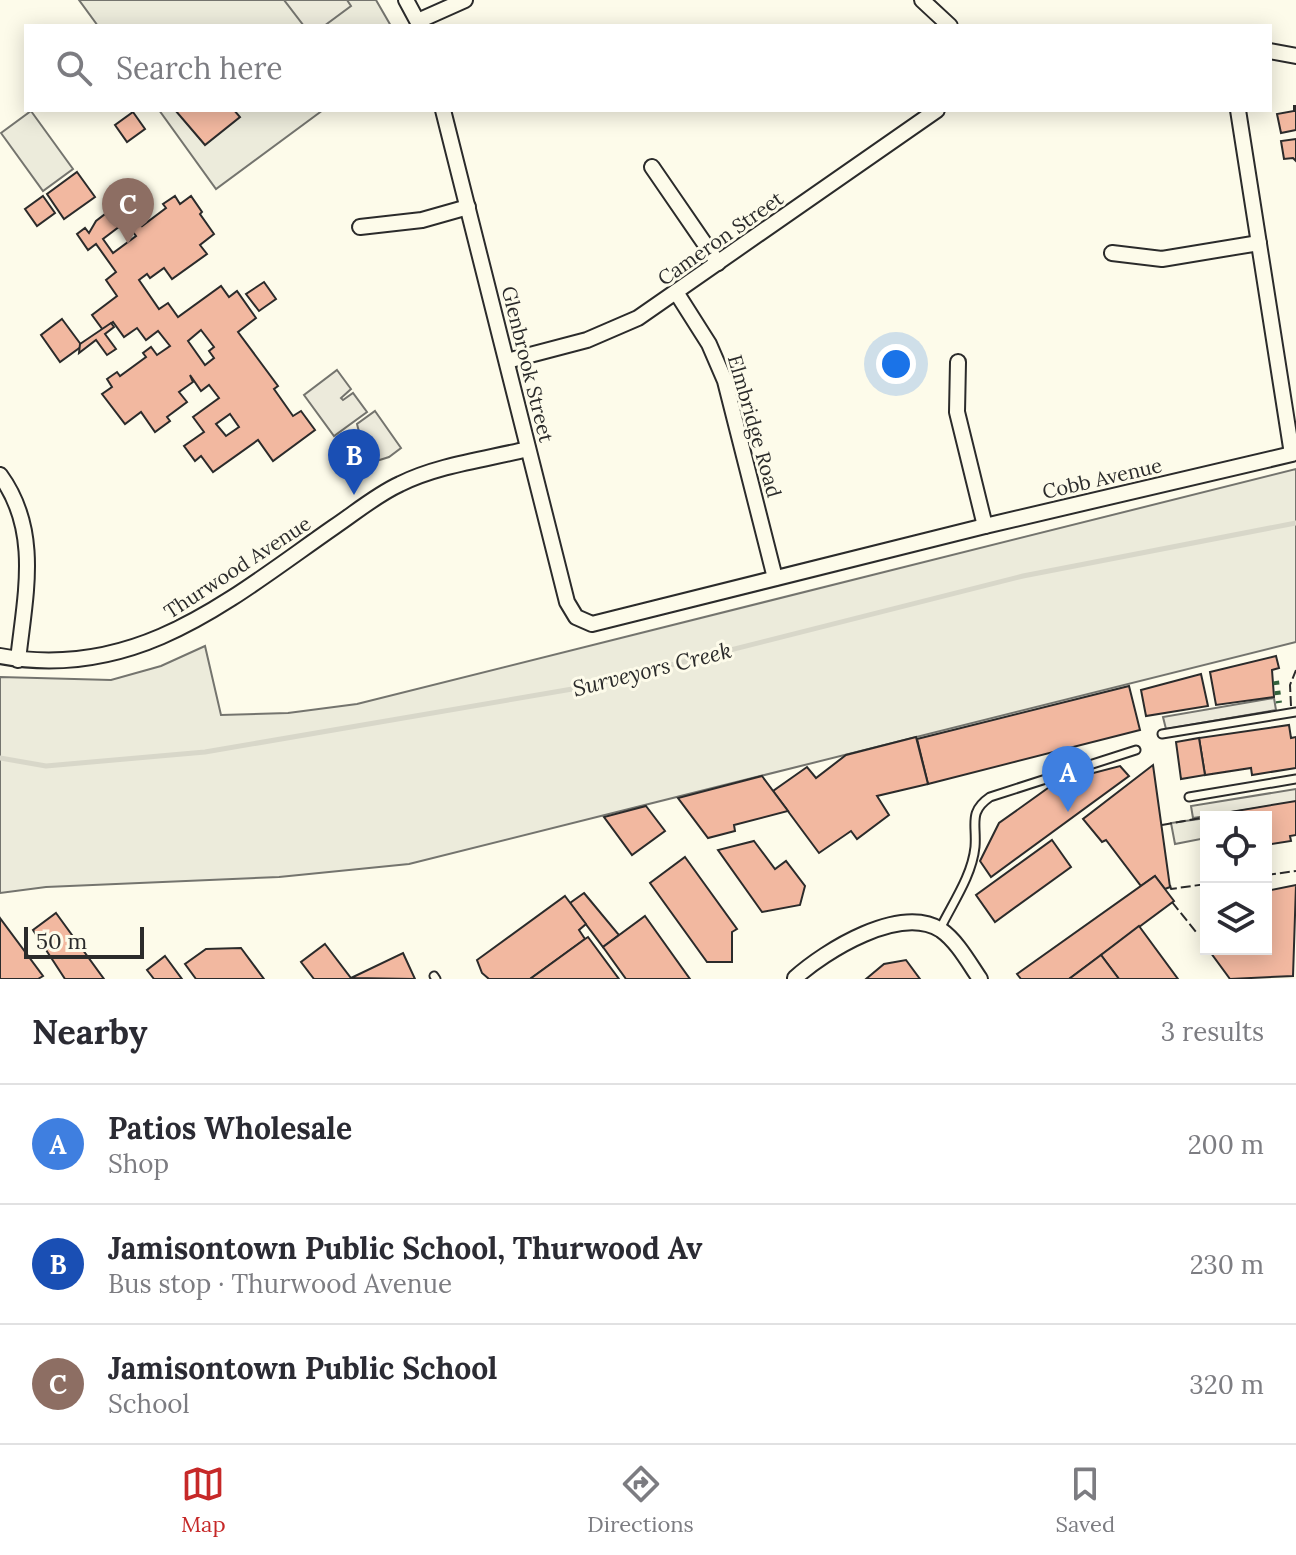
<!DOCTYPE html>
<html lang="en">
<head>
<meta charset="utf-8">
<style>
  body { margin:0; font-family:Lora,serif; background:#f2f2f3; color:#2b2b33 }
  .controls { position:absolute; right:24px; bottom:24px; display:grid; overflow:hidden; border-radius:0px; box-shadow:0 4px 20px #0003 }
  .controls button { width:72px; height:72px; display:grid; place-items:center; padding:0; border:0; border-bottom:2px solid #e1e1e2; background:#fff; color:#2b2b33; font:40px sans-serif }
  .scale { position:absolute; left:24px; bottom:20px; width:120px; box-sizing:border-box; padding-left:8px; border:4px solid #2b2b2b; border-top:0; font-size:22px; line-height:28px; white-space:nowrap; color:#2b2b2b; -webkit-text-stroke:6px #fdfbea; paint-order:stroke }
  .you { position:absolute; left:896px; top:364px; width:28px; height:28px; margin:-20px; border:6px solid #fff; border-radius:50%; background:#1a73e8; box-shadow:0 0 0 12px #1a73e833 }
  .badge { display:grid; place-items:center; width:52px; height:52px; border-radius:50%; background:#c62828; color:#fff; font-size:26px; font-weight:700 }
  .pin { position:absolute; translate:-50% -66px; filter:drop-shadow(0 2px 4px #0008) }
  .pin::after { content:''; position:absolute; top:42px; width:28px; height:24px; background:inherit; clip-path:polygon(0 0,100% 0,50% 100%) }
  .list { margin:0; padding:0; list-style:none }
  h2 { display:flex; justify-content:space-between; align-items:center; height:104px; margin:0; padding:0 32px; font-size:34px }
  h2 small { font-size:26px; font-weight:400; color:#7c7c81 }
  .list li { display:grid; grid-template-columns:52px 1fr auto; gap:24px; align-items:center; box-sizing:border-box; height:120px; padding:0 32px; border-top:2px solid #e1e1e2 }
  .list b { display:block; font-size:30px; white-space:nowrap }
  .list p { margin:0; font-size:26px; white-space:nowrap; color:#7c7c81 }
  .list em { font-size:26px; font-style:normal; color:#7c7c81 }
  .icon { flex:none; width:44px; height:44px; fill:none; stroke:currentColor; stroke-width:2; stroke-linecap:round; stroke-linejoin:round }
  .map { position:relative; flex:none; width:1296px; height:979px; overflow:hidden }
  .search { position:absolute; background:#fff; box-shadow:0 4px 20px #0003; left:24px; right:24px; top:24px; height:88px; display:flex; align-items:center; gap:20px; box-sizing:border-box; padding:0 28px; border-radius:0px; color:#7c7c81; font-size:30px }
  .sheet { height:464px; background:#fff }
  nav { display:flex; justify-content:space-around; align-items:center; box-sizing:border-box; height:112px; border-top:2px solid #e1e1e2; background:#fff; font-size:22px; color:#7c7c81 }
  nav a { display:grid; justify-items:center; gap:4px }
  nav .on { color:#c62828 }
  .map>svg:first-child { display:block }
  .green { fill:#ecebdb; stroke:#74746e; stroke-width:2 }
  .parking { fill:#eceadb; stroke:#74746e; stroke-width:2 }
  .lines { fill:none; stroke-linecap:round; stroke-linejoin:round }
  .stream { stroke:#d8d7c9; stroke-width:5 }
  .building { fill:#f2b8a0; stroke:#2b2b2b; stroke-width:2; fill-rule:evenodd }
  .lane-casing { stroke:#2b2b2b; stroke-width:11 }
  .street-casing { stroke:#2b2b2b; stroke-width:18 }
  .lane { stroke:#fdfbea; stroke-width:7 }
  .street { stroke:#fdfbea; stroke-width:14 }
  .hedge { stroke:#34623c; stroke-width:6; stroke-dasharray:4 6; stroke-linecap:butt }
  .fence { stroke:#2b2b2b; stroke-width:2; stroke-dasharray:10 4; stroke-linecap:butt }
  .labels { text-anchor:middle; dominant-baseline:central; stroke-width:6; stroke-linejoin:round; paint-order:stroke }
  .street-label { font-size:20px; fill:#2b2b2b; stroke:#fdfbea }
  .water-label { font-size:22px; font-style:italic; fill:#2b2b2b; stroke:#fdfbea }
</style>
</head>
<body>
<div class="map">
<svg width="1296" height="979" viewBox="0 0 1296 979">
  <rect width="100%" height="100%" fill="#fdfbea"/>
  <g class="green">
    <polygon points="79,0 376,0 391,26 98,26"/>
    <polygon points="159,110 323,110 216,189"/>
    <polygon points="31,111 73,169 43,191 1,133"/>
    <polygon points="1296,469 1296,642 409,864 279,877 46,887 0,893 0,677 111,680 161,666 205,646 221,715 288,713 357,704"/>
    <polygon points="1206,818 1206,838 1175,844 1171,823"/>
  </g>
  <g class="parking">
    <polygon points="284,0 347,0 351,6 324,26 304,26"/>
    <polygon points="337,370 351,389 341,398 343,400 353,393 367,412 334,436 304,395"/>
    <polygon points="375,411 401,448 389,457 367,464 357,424"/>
    <polygon points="1274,698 1276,710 1166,729 1163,717"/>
    <polygon points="1296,789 1296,802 1193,818 1191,806"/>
  </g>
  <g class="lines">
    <polyline class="stream" points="0,758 46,766 205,752 584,687 1023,576 1296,523"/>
  </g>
  <g class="building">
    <polygon points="1294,106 1296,106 1296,130 1281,133 1277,114 1294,111"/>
    <polygon points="175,110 234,110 240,117 205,145"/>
    <polygon points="133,112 145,129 127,142 115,125"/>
    <polygon points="1296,139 1296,161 1293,158 1284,159 1281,141"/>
    <polygon points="77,172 95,197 64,219 47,194"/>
    <polygon points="43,196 55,213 37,226 25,209"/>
    <path d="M175,196L180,204L191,196L202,212L200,214L214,234L200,245L207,254L172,279L164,268L150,278L147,274L139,280L159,309L168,303L178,317L221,286L229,297L237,291L256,318L238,332L278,386L274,389L293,416L301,411L315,430L273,461L258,440L213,472L201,456L195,461L184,446L204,432L193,417L219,398L209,385L201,391L190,375L193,382L179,392L187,402L167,417L170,421L155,432L141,412L125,424L102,394L112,387L107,379L117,372L120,376L146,357L143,353L151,347L157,355L170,346L158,331L146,340L137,328L124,337L113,322L103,330L92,315L117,296L106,280L116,272L96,244L88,250L77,234L85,228L89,233L96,221L109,211L120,226L103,239L113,253L136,236L130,228L139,222L142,226L166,208L163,204ZM201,330L214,347L209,351L214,358L205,365L188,341ZM230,414L239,427L226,436L216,424Z"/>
    <polygon points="264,282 276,299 259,311 246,294"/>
    <polygon points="62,319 82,346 60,362 41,335"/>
    <polygon points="111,323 114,327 105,334 116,349 107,355 96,340 79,353 80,344"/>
    <polygon points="1276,656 1279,668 1272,670 1274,697 1216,705 1210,672"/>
    <polygon points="1201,674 1208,706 1146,716 1141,690"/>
    <polygon points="1129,686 1140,730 928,784 917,739"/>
    <polygon points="1289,725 1291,738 1296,737 1296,768 1252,775 1251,768 1205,775 1199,738"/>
    <polygon points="916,737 928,784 877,796 889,815 857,839 851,831 819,853 773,791 807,767 816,778 846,755"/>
    <polygon points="1199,738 1205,775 1181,779 1176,742"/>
    <polygon points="1153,765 1170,887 1165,889 1155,876 1141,886 1106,840 1102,842 1083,819"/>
    <polygon points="1120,766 1129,776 991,877 980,861 999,823 1055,783"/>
    <polygon points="762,776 788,811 734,825 735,831 708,838 678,798"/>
    <polygon points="1296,801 1296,835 1290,836 1291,841 1266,845 1266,817 1224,817 1224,813"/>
    <polygon points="646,806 665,831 632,855 604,817"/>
    <polygon points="1052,840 1071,867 995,922 976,895"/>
    <polygon points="754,841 775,869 786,861 805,886 800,905 762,912 718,850"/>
    <polygon points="685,857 737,929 732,932 732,962 707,962 650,883"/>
    <polygon points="1155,876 1174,901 1069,979 1021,979 1017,974"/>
    <polygon points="1296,885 1293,976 1230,979 1208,949 1266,949 1266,891"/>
    <polygon points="584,893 619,935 603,947 570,903"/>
    <polygon points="565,896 586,924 579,930 585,939 530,979 489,979 482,973 477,960"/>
    <polygon points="56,913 104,979 65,979 33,930"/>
    <polygon points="645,916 690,979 626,979 603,947"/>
    <polygon points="0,918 43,976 38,979 0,979"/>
    <polygon points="1139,926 1178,979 1119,979 1101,955"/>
    <polygon points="588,937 619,979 530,979 585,939"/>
    <polygon points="325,944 351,978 352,979 314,979 301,962"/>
    <polygon points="241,948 264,979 196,979 185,964 206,949"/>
    <polygon points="403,953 415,979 351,978"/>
    <polygon points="1101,955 1119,979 1069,979"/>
    <polygon points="165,956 182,979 154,979 147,970"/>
    <polygon points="906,960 920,979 866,979 884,964"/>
  </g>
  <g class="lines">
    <g class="lane-casing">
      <g id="lane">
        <polyline points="1162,734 1296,712"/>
        <polyline points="1189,797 1296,779"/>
        <path d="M940,929C952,904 972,876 975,847C977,824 968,812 990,797L1136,750"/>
        <polyline points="434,976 436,979"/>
      </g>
    </g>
    <g class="street-casing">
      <g id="street">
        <polyline points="406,0 420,26"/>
        <polyline points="922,0 950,26"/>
        <polyline points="418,21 465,0"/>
        <polyline points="1270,51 1296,56"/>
        <polyline points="443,110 567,602 576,617 592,624 985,526 1292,454 1238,110"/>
        <polyline points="652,167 718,263"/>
        <polyline points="360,227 422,220 468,207"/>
        <polyline points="1112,253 1162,259 1259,243"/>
        <polyline points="676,292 709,344 725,381 775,578"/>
        <polyline points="507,361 587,340 638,318 937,110"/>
        <polyline points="958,362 957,412 985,526"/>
        <path d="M0,475C41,531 25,595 18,660"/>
        <path d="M0,656C137,681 229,600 334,527C355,513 376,495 400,484C438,465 487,459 528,449"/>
        <path d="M795,978C825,951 900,904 941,930C957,941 969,963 980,979"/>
      </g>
    </g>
    <use href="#lane" class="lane"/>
    <use href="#street" class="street"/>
    <polyline class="hedge" points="1276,681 1279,703"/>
    <g class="fence">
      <polyline points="1291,706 1290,685 1296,670"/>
      <polyline points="1162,825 1222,814"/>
      <polyline points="1266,875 1296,871"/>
      <polyline points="1170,885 1171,889 1206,884"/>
      <polyline points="1172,902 1196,932"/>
    </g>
  </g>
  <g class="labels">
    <g class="street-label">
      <text transform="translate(720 238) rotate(-35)">Cameron Street</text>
      <text transform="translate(528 364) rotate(76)">Glenbrook Street</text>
      <text transform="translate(755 426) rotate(74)">Elmbridge Road</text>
      <text transform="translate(1102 478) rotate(-13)">Cobb Avenue</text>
      <text transform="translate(237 567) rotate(-33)">Thurwood Avenue</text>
    </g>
    <g class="water-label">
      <text transform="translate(652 669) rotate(-14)">Surveyors Creek</text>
    </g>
  </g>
</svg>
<div class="controls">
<button><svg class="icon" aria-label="locate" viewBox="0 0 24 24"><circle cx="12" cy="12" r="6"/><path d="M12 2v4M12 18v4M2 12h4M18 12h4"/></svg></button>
<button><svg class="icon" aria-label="layers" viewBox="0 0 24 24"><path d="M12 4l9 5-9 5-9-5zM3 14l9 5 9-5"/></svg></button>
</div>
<div class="scale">50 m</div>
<div class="you"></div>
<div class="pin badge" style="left:1068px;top:812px;background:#3f7fe0">A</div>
<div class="pin badge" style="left:354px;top:495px;background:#1a4fb4">B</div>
<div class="pin badge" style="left:128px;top:244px;background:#8d6e63">C</div>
<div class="search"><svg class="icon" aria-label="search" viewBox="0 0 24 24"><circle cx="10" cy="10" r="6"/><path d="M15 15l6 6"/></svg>Search here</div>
</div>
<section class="sheet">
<h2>Nearby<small>3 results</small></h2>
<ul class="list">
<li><span class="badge" style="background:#3f7fe0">A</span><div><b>Patios Wholesale</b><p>Shop</p></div><em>200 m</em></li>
<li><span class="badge" style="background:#1a4fb4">B</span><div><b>Jamisontown Public School, Thurwood Av</b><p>Bus stop · Thurwood Avenue</p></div><em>230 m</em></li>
<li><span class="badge" style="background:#8d6e63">C</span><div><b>Jamisontown Public School</b><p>School</p></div><em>320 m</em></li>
</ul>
</section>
<nav>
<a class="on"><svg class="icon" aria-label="map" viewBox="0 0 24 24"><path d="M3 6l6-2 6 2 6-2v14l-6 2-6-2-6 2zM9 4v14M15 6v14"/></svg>Map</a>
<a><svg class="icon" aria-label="directions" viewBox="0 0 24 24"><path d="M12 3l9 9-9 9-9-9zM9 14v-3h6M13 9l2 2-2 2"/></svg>Directions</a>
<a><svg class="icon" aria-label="saved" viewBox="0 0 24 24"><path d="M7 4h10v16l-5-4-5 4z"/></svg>Saved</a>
</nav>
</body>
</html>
